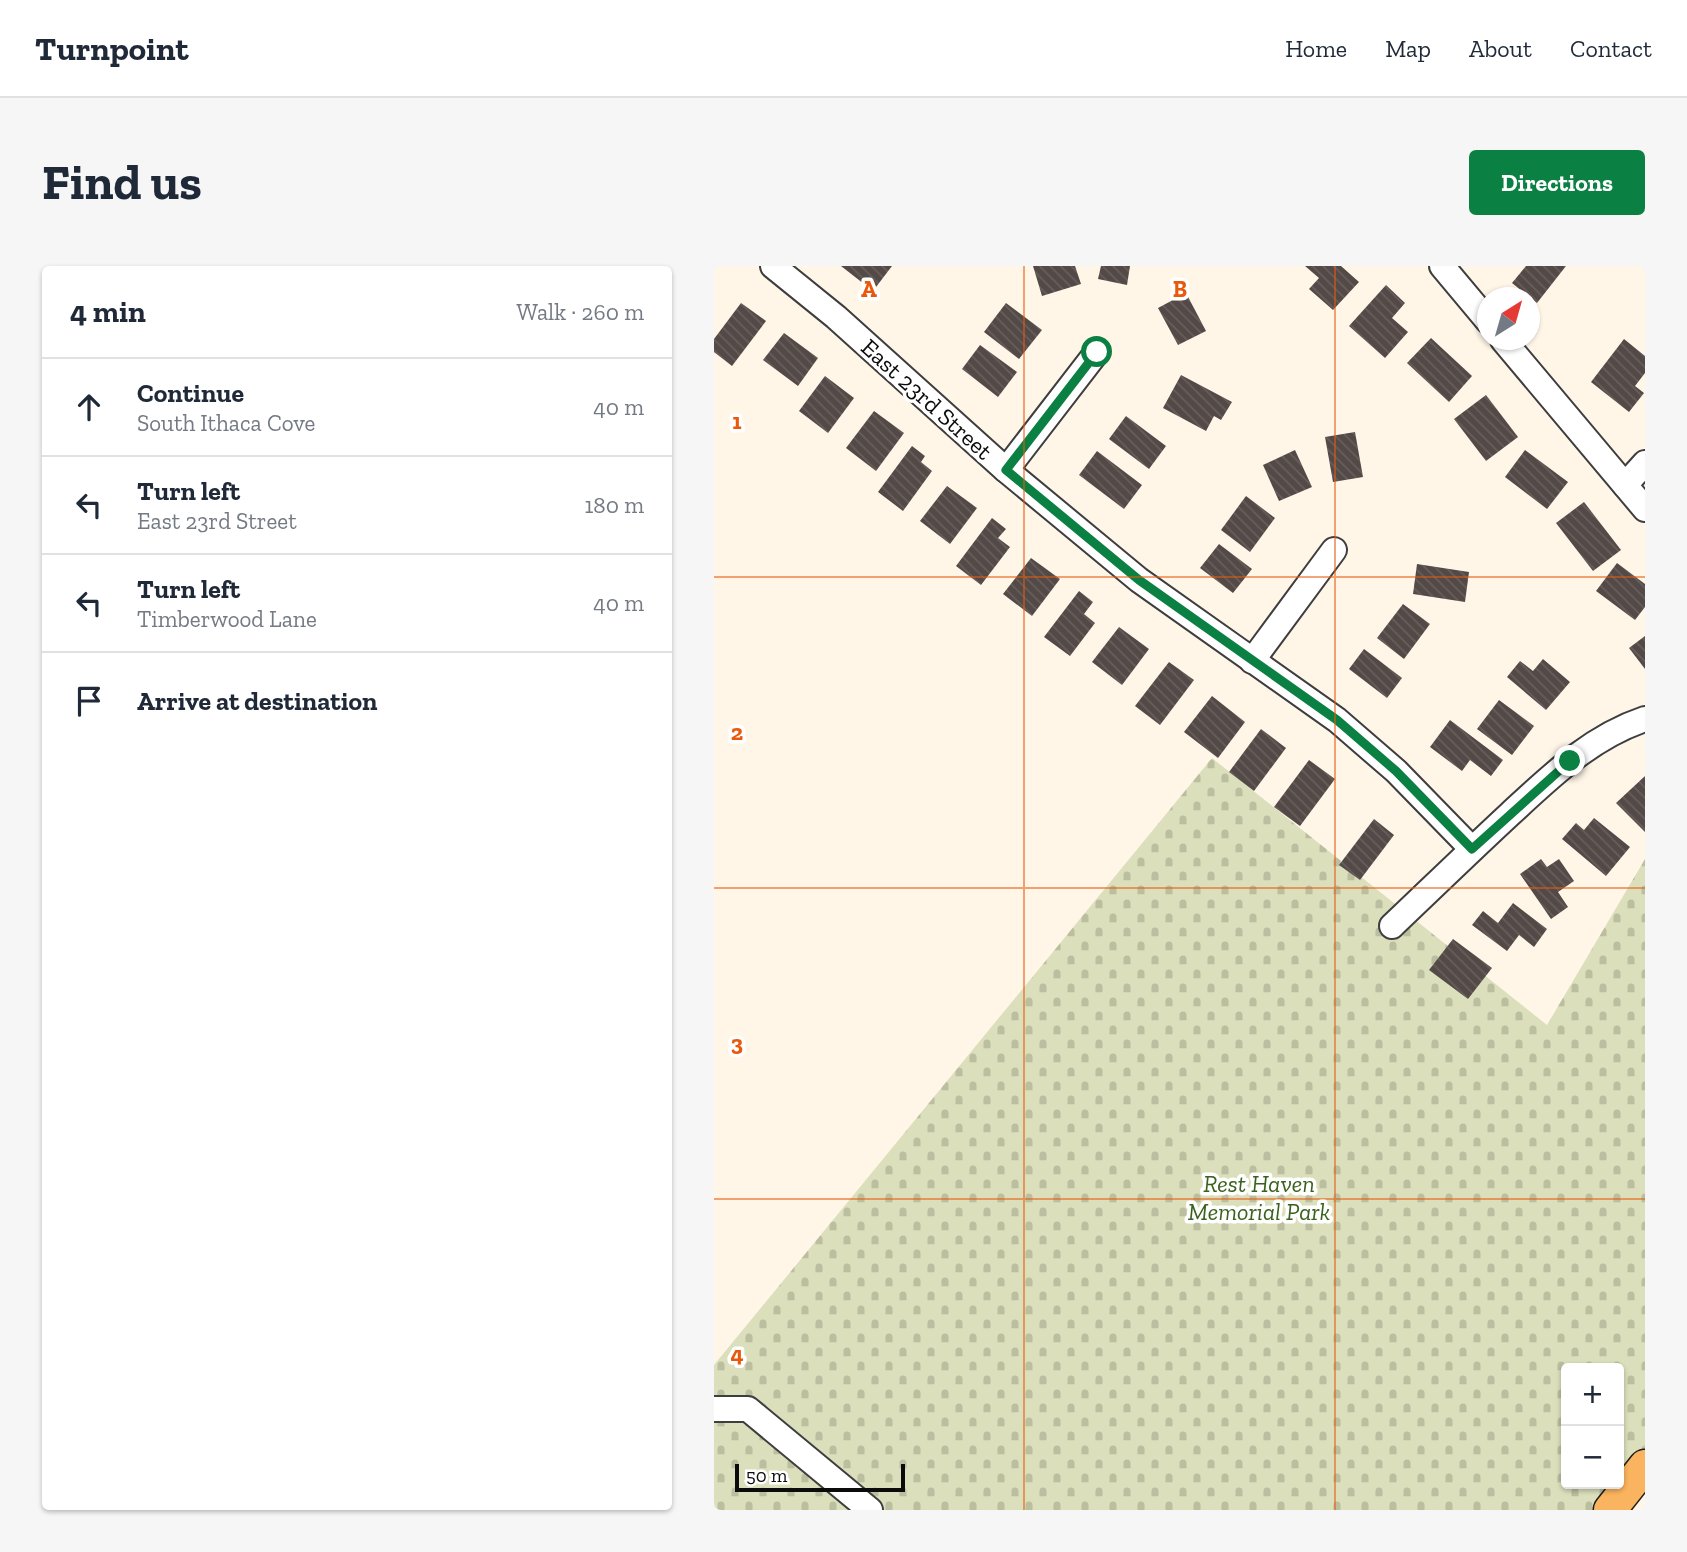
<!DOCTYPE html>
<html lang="en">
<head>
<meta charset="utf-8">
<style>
  body { margin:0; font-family:"Zilla Slab",serif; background:#f6f6f7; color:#1f2937 }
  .controls { position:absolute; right:21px; bottom:21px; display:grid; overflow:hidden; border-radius:7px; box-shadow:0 2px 5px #0004 }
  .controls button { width:63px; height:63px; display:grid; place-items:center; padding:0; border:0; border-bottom:2px solid #e0e1e3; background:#fff; color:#1f2937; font:35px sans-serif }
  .compass { position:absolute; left:763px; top:21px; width:63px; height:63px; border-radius:50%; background:#fff; box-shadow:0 2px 5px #0004; rotate:37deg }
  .scale { position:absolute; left:21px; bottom:18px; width:170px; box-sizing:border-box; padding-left:7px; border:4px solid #0b0b0b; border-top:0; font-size:19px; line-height:24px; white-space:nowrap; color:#0b0b0b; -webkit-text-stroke:5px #fff; paint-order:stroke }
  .stop { position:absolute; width:21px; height:21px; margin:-16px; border:5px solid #0b8043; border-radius:50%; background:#fff }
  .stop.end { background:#0b8043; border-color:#fff; box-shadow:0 2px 7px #0008 }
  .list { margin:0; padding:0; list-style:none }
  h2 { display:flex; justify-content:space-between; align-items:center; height:91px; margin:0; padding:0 28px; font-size:30px }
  h2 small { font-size:23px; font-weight:400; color:#747a83 }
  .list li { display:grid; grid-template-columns:46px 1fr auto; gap:21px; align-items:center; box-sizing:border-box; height:98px; padding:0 28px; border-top:2px solid #e0e1e3 }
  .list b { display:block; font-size:26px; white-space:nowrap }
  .list p { margin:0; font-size:23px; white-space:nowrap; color:#747a83 }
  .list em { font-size:23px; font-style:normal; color:#747a83 }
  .icon { flex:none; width:38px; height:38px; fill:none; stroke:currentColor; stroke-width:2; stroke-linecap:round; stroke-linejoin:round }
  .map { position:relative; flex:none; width:931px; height:1244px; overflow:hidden; border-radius:7px }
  header { display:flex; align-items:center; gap:42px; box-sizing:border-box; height:98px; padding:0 35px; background:#fff; border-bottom:2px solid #e0e1e3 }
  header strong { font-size:33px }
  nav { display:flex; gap:38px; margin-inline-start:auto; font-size:24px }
  .intro { display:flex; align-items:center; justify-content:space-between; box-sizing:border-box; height:168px; padding:0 42px }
  h1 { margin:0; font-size:49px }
  .button { padding:18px 32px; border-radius:7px; background:#0b8043; color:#fff; font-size:24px; font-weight:700 }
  main { display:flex; gap:42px; padding:0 42px }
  aside { flex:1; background:#fff; border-radius:7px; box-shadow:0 2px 5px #0004 }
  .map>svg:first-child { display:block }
  .cemetery { fill:url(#cemetery-stones); fill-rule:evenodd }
  .building { fill:url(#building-back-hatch) }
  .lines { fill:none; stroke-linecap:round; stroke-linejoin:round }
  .minor-casing { stroke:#3e3e3e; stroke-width:28 }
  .major-casing { stroke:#1c1c1c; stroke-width:35 }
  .minor { stroke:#fff; stroke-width:24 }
  .major { stroke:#fab35e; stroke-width:32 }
  .route { stroke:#0b8043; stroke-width:9 }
  .grid { fill:none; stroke:#e8590c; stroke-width:2; stroke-opacity:0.55 }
  .labels { text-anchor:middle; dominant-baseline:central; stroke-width:7; stroke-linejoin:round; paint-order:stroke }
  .street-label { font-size:24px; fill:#0b0b0b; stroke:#fff }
  .park-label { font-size:24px; font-style:italic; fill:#39621c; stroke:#fff }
  .grid-label { font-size:23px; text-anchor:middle; font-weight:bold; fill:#e8590c; stroke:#fff; stroke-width:7; stroke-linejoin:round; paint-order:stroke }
</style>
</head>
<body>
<header>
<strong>Turnpoint</strong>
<nav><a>Home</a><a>Map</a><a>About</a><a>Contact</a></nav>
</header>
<div class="intro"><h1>Find us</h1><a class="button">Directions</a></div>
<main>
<aside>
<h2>4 min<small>Walk · 260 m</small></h2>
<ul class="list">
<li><svg class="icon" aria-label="ahead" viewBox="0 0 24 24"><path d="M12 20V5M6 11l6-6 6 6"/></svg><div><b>Continue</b><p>South Ithaca Cove</p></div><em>40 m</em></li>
<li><svg class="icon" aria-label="left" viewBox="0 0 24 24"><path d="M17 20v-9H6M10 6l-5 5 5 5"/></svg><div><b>Turn left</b><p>East 23rd Street</p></div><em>180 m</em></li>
<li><svg class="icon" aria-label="left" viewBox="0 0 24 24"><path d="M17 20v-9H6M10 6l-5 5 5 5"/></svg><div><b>Turn left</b><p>Timberwood Lane</p></div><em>40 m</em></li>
<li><svg class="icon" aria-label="arrive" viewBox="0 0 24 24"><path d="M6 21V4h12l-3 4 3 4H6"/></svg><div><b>Arrive at destination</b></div></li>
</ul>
</aside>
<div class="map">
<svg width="931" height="1244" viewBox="0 0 931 1244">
  <defs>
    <pattern id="cemetery-stones" width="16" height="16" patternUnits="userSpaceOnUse" patternTransform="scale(1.75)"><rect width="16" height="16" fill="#dbdfbb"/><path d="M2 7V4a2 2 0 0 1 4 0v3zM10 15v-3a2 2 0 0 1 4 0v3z" fill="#bbbe9f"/></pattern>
    <pattern id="building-back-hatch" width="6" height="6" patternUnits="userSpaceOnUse" patternTransform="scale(1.75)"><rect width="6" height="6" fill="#534947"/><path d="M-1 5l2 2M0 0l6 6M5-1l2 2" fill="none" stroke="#675f5d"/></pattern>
  </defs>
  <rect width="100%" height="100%" fill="#fff6e8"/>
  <path class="cemetery" d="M498,492L833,759L931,593V1226L916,1244H0V1099ZM852,1102H905V1218H852Z"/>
  <g class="building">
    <polygon points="127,0 178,0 159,25"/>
    <polygon points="319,0 361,0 367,18 328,30"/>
    <polygon points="387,0 416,0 413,19 384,13"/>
    <polygon points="591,0 627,0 645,16 619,44 595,23 605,12"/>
    <polygon points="812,0 852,0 823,37 798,17"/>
    <polygon points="672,19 691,37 678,52 694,66 671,92 635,60"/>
    <polygon points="472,27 492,65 464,79 444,42"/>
    <polygon points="27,37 52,55 18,100 0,86 0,73"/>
    <polygon points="292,37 328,64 305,93 270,66"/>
    <polygon points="70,67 104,92 84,120 49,94"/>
    <polygon points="717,72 758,110 735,136 693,97"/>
    <polygon points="910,73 931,90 931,107 921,120 930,127 915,146 877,116"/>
    <polygon points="266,79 303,106 284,131 248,103"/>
    <polygon points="467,109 518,136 507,154 500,150 492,165 449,142"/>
    <polygon points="111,110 140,132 114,167 85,145"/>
    <polygon points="772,129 804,171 772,195 740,153"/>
    <polygon points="160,145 190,167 162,205 132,182"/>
    <polygon points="412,150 452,180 435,203 395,173"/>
    <polygon points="641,166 649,211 619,216 611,171"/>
    <polygon points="198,180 211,190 207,196 218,205 189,245 164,226"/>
    <polygon points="581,184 598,221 565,235 549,199"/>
    <polygon points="811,184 854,216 833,243 791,211"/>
    <polygon points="383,185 428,219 410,243 365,209"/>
    <polygon points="233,220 263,242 236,278 206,255"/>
    <polygon points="532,230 561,252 536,286 507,264"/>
    <polygon points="870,236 907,284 879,305 842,257"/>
    <polygon points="278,252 292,263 284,272 296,281 267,319 242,300"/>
    <polygon points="505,278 538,303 519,327 486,302"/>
    <polygon points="317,292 346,313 318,350 289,328"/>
    <polygon points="903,297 931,318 931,341 921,354 882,325"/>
    <polygon points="703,298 755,306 751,336 699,328"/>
    <polygon points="365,325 379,336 370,348 381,357 356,390 330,371"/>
    <polygon points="689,338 716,358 690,393 663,372"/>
    <polygon points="405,361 435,383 408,419 378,396"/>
    <polygon points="931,370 931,403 915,382"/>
    <polygon points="650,383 688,412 673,432 635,403"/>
    <polygon points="829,393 856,416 832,444 793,411 806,395 819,405"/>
    <polygon points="455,396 480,414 446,459 421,440"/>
    <polygon points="498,430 531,456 504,492 470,466"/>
    <polygon points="785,434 820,460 798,489 763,463"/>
    <polygon points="736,454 789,494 777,510 756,494 748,505 716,481"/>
    <polygon points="547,463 572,482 540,525 515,506"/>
    <polygon points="595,494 621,513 586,560 560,541"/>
    <polygon points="931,510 931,566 902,537"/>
    <polygon points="880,552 916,581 892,610 848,573 862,557 870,564"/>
    <polygon points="660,553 680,569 646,614 625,599"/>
    <polygon points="827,593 833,601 845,593 860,615 844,626 854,641 837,653 806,608"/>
    <polygon points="799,637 833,663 820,681 805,669 793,685 758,659 769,645 784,657"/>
    <polygon points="739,673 778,702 754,733 715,704"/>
  </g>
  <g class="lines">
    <g class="minor-casing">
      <g id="minor">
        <polyline points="59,0 122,51 292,204 425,314 623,454 682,505 758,583"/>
        <polyline points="728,0 774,55"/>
        <polyline points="789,74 931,243"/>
        <polyline points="292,204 383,86"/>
        <polyline points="911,219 931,197"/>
        <polyline points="538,395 620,284"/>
        <path d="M678,660C717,623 756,585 796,548C837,510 877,471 931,453"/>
        <polyline points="0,1143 34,1143 156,1244"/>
      </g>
    </g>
    <g class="major-casing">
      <polyline id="major" points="896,1244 931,1200"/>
    </g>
    <use href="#minor" class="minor"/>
    <use href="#major" class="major"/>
  </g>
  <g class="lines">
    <polyline class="route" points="383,86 292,204 425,314 623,454 682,505 758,583 856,495"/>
  </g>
  <path class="grid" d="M310,0V1244M621,0V1244M0,311H931M0,622H931M0,933H931"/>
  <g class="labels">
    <g class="street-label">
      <text transform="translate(213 133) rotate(42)">East 23rd Street</text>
    </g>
    <g class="park-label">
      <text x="545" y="917">Rest Haven<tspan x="545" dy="28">Memorial Park</tspan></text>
    </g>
  </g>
  <g class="grid-label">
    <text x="155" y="31">A</text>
    <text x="466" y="31">B</text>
    <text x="23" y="163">1</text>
    <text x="23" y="474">2</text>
    <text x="23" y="785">3</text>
    <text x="23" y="1096">4</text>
  </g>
</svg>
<div class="controls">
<button>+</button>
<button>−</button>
</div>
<svg class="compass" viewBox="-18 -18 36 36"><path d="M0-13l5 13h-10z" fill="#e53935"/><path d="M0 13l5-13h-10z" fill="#747a83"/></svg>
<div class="scale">50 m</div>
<div class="stop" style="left:383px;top:86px"></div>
<div class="stop end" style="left:856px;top:495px"></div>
</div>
</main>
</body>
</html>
